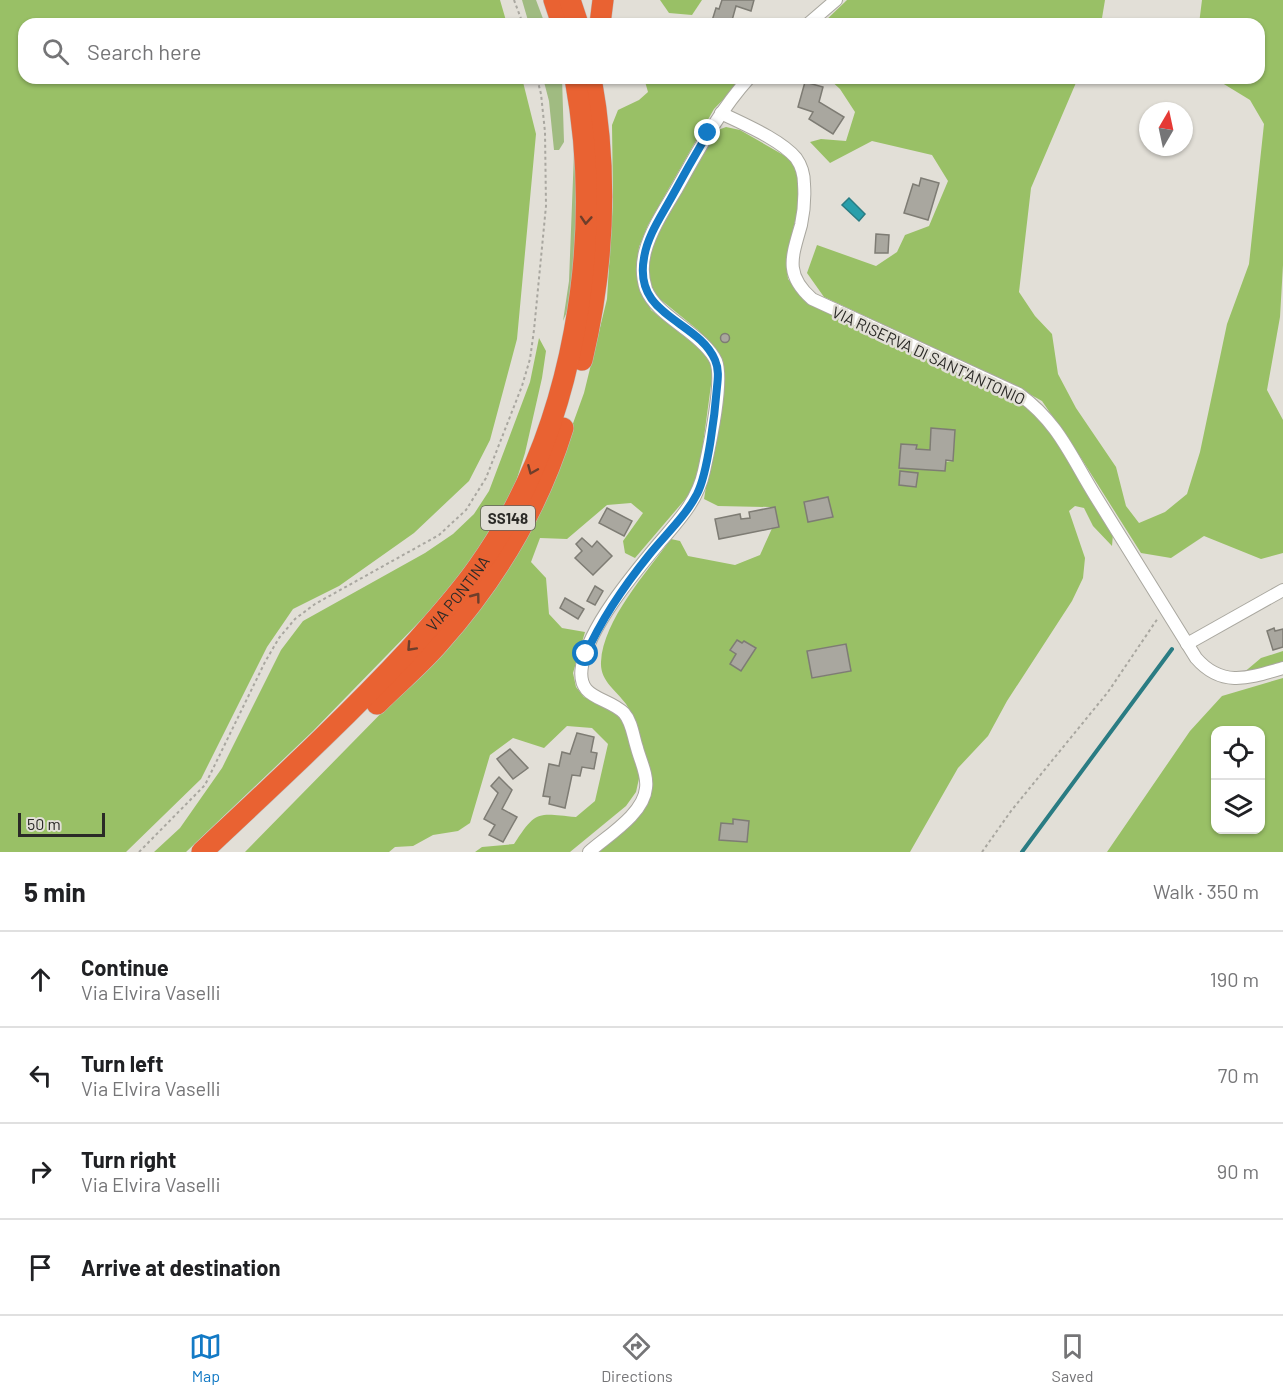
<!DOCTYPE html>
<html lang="en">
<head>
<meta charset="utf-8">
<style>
  body { margin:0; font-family:Barlow,sans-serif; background:#f6f6f6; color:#202124 }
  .controls { position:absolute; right:18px; bottom:18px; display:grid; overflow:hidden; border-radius:12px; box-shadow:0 2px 4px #0004 }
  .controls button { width:54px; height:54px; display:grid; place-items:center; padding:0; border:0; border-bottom:2px solid #e0e0e0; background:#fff; color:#202124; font:30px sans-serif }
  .compass { position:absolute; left:1139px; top:102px; width:54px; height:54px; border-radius:50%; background:#fff; box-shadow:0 2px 4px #0004; rotate:9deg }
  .scale { position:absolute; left:18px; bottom:15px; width:87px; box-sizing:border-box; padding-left:6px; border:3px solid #2b2a27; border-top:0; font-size:16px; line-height:21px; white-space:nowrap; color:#2b2a27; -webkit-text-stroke:4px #e2dfd7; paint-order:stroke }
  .stop { position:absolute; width:18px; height:18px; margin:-14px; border:4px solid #137ac5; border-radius:50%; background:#fff }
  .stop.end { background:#137ac5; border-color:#fff; box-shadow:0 2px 6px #0008 }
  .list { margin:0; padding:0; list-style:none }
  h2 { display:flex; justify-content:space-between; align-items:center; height:78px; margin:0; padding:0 24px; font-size:26px }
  h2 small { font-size:20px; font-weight:400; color:#757577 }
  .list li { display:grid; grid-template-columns:39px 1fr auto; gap:18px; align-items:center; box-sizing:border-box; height:96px; padding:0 24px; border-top:2px solid #e0e0e0 }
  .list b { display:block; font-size:22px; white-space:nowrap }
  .list p { margin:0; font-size:20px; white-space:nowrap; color:#757577 }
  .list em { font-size:20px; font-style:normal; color:#757577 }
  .icon { flex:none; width:33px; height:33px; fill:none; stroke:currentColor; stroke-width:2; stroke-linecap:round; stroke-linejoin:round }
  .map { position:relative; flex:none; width:1283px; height:852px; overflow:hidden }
  .search { position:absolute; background:#fff; box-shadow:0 2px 4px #0004; left:18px; right:18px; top:18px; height:66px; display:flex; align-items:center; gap:15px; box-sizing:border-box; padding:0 21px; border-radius:18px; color:#757577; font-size:22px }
  .sheet { height:462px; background:#fff }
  nav { display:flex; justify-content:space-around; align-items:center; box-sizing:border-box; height:84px; border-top:2px solid #e0e0e0; background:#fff; font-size:16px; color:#757577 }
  nav a { display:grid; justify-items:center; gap:3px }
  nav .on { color:#137ac5 }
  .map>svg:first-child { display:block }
  .green { fill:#a0bb81 }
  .forest { fill:#99c066; fill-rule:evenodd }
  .water { fill:#299fab; stroke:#2a7c83; stroke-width:1.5 }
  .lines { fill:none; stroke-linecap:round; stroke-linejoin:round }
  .stream { stroke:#2a7c83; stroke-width:4 }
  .building { fill:#a9a79f; stroke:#7e7c74; stroke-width:1.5 }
  .street-casing { stroke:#a9a79f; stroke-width:14 }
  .highway-casing { stroke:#bfbfbe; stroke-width:22 }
  .path { stroke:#a9a7a0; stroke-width:2; stroke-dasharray:3 3; stroke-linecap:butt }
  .street { stroke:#fff; stroke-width:12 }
  .highway { stroke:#e96232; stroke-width:21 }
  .oneway { stroke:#6e3e2b }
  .route { stroke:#137ac5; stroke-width:8 }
  .labels { text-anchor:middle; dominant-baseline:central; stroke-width:5; stroke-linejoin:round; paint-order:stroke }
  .shield { fill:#e2dfd7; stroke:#62605c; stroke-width:1.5 }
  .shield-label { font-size:15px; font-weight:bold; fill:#2b2a27 }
  .street-label { font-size:16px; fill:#2b2a27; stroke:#e2dfd7 }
</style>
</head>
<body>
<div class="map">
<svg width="1283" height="852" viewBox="0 0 1283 852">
  <rect width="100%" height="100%" fill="#e2dfd7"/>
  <g class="green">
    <polygon points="522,0 536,0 545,24 529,24"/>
    <polygon points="543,78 562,78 564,142 559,150 554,150 549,101"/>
    <polygon points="574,153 581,188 569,307 563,321 569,281"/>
  </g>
  <g class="forest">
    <polygon points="0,0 500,0 507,24 24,24 24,78 522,78 536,134 517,339 490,440 469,481 414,533 339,586 293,609 267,647 201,779 126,852 0,852"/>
    <polygon points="660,0 702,0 692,15 669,13"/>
    <polygon points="847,0 1105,0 1101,24 822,24"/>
    <polygon points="1202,0 1283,0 1283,265 1280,317 1267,390 1283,420 1283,553 1261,559 1204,536 1171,558 1141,553 1081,458 1042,401 1015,386 824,297 807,273 817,245 876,266 897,252 905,235 929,226 948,181 932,155 872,141 830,163 810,142 821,139 846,141 855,112 840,89 828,78 1078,78 1031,188 1019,292 1035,316 1052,334 1058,374 1076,408 1116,467 1126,506 1139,523 1165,512 1187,494 1200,452 1227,324 1249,264 1264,124 1250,100 1214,78 1259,78 1259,24 1199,24"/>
    <path d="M644,78H744L714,109L648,225L639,247L637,263L638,280L651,310L709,356L713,370L699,474L688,496L635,558L625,553L623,541L643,513L631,503L607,505L567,539L540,538L531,562L546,578L549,614L562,628L585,632L573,673L576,687L584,697L616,711L626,719L640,774L636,792L626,806L570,852H475L482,847L514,844C536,810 537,813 576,817L595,801L608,744L592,728L567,726L544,748L513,738L490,755L470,823L458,831L433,835L413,846L395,847L389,852H245L451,642L559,462L584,393L607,299L613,200L612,125L618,110L639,100L648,92Z"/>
    <path d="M726,127L740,130L792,160L799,174L801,196L786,259L788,279L798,291L1026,404L1056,435L1113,534L1112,546L1093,526L1084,508L1075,506L1069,511L1085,558L1083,578L1072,601L1007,701L988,736L958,768L910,852H596C619,832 655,813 650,778C649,769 646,760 643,751C639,734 636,719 626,704C616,690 600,681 601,662C603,620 647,572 671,539L680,541L688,556L735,565L760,555L774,524L770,507L718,506L704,499L724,380L720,356L698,330L655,295L648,279L646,265L651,247L700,158L718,130ZM932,428L955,430L953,461L899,467L901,444L916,445V449L930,450ZM900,471L917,473L916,487L899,485ZM828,497L832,517L804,502ZM737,640L742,643L744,641L756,648L741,671L730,664L736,654L730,650ZM807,651L851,671L812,678ZM734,819L749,821L746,842L720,840L733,824Z"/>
    <polygon points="539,338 546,351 542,378 525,453 510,501 478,554 426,615 313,731 186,852 154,852 180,828 222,768 281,650 303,621 425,553 453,534 474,514 489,491 530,382"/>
    <polygon points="1283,651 1283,664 1242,674 1261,658"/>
    <path d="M1283,678V852H1107L1190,731L1222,696ZM1216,730H1260V830H1216Z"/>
  </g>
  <polygon class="water" points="849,198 865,214 859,221 842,205"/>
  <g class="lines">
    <polyline class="stream" points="1022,852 1172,649"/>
  </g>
  <g class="building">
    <polygon points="722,0 754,0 751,11 736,6 731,24 711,24 716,8 719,9"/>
    <polygon points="805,82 823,87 819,102 844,117 833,134 809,119 813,112 798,107"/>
    <polygon points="921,178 939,183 928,220 904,213 913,184 919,186"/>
    <polygon points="876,234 889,235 888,253 875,253"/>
    <circle cx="725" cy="338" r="4.5"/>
    <polygon points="931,428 955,430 953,461 946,460 945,471 899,468 901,444 917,445 916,449 930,450"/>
    <polygon points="900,471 918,473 916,487 899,485"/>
    <polygon points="828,497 833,517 808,522 804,502"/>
    <polygon points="775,507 779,527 719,539 715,519 740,514 741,519 750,518 749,512"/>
    <polygon points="607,508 632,521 624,536 599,523"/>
    <polygon points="582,538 592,547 597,541 612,556 593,575 575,558 582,551 576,544"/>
    <polygon points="595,586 603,591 595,605 587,601"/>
    <polygon points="565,598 584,609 578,619 560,608"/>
    <polygon points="1274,628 1275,631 1283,629 1283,647 1273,650 1267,631"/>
    <polygon points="737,640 742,643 744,641 756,648 741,671 730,664 736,654 730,650"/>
    <polygon points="846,644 851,671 812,678 807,651"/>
    <polygon points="577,733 594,737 591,752 597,753 594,769 582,767 580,776 572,775 565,808 549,804 550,797 543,796 549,764 559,766 562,752 570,754"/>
    <polygon points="510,749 528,768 513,779 497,759"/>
    <polygon points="499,777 512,790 502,809 517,817 503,842 489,835 495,825 484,819 498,793 491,786"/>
    <polygon points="733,819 749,821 747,842 719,840 721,823 733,824"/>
  </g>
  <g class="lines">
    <g class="street-casing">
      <g id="street">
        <polyline points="808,24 836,0"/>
        <path d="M721,113C743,124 780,139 796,158C801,165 804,175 804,184C805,198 804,211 801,225C792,257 784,274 812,299L1019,394C1059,423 1071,457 1096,497C1129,551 1163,604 1196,658C1222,688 1249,678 1283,668"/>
        <polyline points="1187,644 1283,590"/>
        <path d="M589,852C607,836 644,814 646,788C648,775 640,760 637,748C633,736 632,722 624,713C607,696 576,700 582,666C589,626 635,572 661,541C679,520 698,500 704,471C709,448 724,382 716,361C710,348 696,337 684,328C670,317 653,306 646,289C642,277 642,264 645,252C651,230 664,210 676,190C698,151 719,111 749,78"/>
      </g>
    </g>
    <g class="highway-casing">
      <g id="highway">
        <polyline points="554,0 562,24"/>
        <polyline points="570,0 578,24"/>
        <polyline points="600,24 603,0"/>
        <path d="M582,360C604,268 608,171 591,78"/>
        <path d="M377,704C397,684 420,665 439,643C495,580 538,509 563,428"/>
        <path id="s1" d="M202,852C272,786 343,721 408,651C432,624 457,597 478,567C575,431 605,240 575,78"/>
      </g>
    </g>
    <g class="path">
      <polyline points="514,0 523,24"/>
      <polyline points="139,852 205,785 265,662 279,638 295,619 315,604 439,535 466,510 486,478 522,386 530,359 534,330 546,206 545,132 541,94 537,78"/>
      <polyline points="982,852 1011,811 1108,692 1158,618"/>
    </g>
    <use href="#street" class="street"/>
    <use href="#highway" class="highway"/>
  </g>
  <defs><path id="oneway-chevron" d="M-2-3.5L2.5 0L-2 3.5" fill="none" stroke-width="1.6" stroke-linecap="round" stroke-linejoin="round" transform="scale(1.5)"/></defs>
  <g class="oneway">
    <use href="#oneway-chevron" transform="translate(586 220) rotate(94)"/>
    <use href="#oneway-chevron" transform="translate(532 470) rotate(113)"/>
    <use href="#oneway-chevron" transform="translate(476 597) rotate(-53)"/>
    <use href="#oneway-chevron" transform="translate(411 647) rotate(133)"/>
  </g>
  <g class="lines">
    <path class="route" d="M586,654C602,618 624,586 649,555C665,535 685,517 697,494C708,473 715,412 717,387C718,378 719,369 715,360C698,320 633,317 644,258C647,237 660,218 670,200C682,178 695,155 708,133"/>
  </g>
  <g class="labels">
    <rect class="shield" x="481" y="506" width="54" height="24" rx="4.5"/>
    <g class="shield-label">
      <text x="508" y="518">SS148</text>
    </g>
    <g class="street-label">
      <text transform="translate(929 355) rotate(25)">VIA RISERVA DI SANT'ANTONIO</text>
      <text stroke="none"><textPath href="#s1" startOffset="364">VIA PONTINA</textPath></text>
    </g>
  </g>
</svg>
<div class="controls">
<button><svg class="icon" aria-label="locate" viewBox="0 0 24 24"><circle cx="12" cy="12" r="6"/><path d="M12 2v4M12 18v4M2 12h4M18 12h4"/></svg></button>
<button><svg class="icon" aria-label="layers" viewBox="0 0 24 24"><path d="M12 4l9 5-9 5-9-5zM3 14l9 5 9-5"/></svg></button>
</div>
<svg class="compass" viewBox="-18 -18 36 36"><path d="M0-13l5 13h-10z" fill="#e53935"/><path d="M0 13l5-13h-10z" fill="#757577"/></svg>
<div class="scale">50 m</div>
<div class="stop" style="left:586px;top:654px"></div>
<div class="stop end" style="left:708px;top:133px"></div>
<div class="search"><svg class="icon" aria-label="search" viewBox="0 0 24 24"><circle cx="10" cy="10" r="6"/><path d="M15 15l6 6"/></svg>Search here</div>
</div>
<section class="sheet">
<h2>5 min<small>Walk · 350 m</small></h2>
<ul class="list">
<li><svg class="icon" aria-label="ahead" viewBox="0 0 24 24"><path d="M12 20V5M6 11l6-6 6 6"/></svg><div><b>Continue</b><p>Via Elvira Vaselli</p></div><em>190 m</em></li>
<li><svg class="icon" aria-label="left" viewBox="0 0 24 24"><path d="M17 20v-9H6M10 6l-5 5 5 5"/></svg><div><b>Turn left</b><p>Via Elvira Vaselli</p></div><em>70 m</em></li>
<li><svg class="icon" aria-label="right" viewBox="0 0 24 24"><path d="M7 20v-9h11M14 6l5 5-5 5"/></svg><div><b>Turn right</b><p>Via Elvira Vaselli</p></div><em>90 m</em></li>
<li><svg class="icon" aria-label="arrive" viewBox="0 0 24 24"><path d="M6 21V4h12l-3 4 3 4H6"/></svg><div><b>Arrive at destination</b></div></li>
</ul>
</section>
<nav>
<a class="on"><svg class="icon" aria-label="map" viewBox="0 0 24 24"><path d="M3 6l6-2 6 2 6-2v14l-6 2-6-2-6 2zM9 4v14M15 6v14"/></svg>Map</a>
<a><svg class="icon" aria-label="directions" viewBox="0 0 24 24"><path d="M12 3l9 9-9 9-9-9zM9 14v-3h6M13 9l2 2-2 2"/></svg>Directions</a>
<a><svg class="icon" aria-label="saved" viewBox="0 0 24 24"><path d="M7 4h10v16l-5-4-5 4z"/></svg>Saved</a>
</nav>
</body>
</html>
